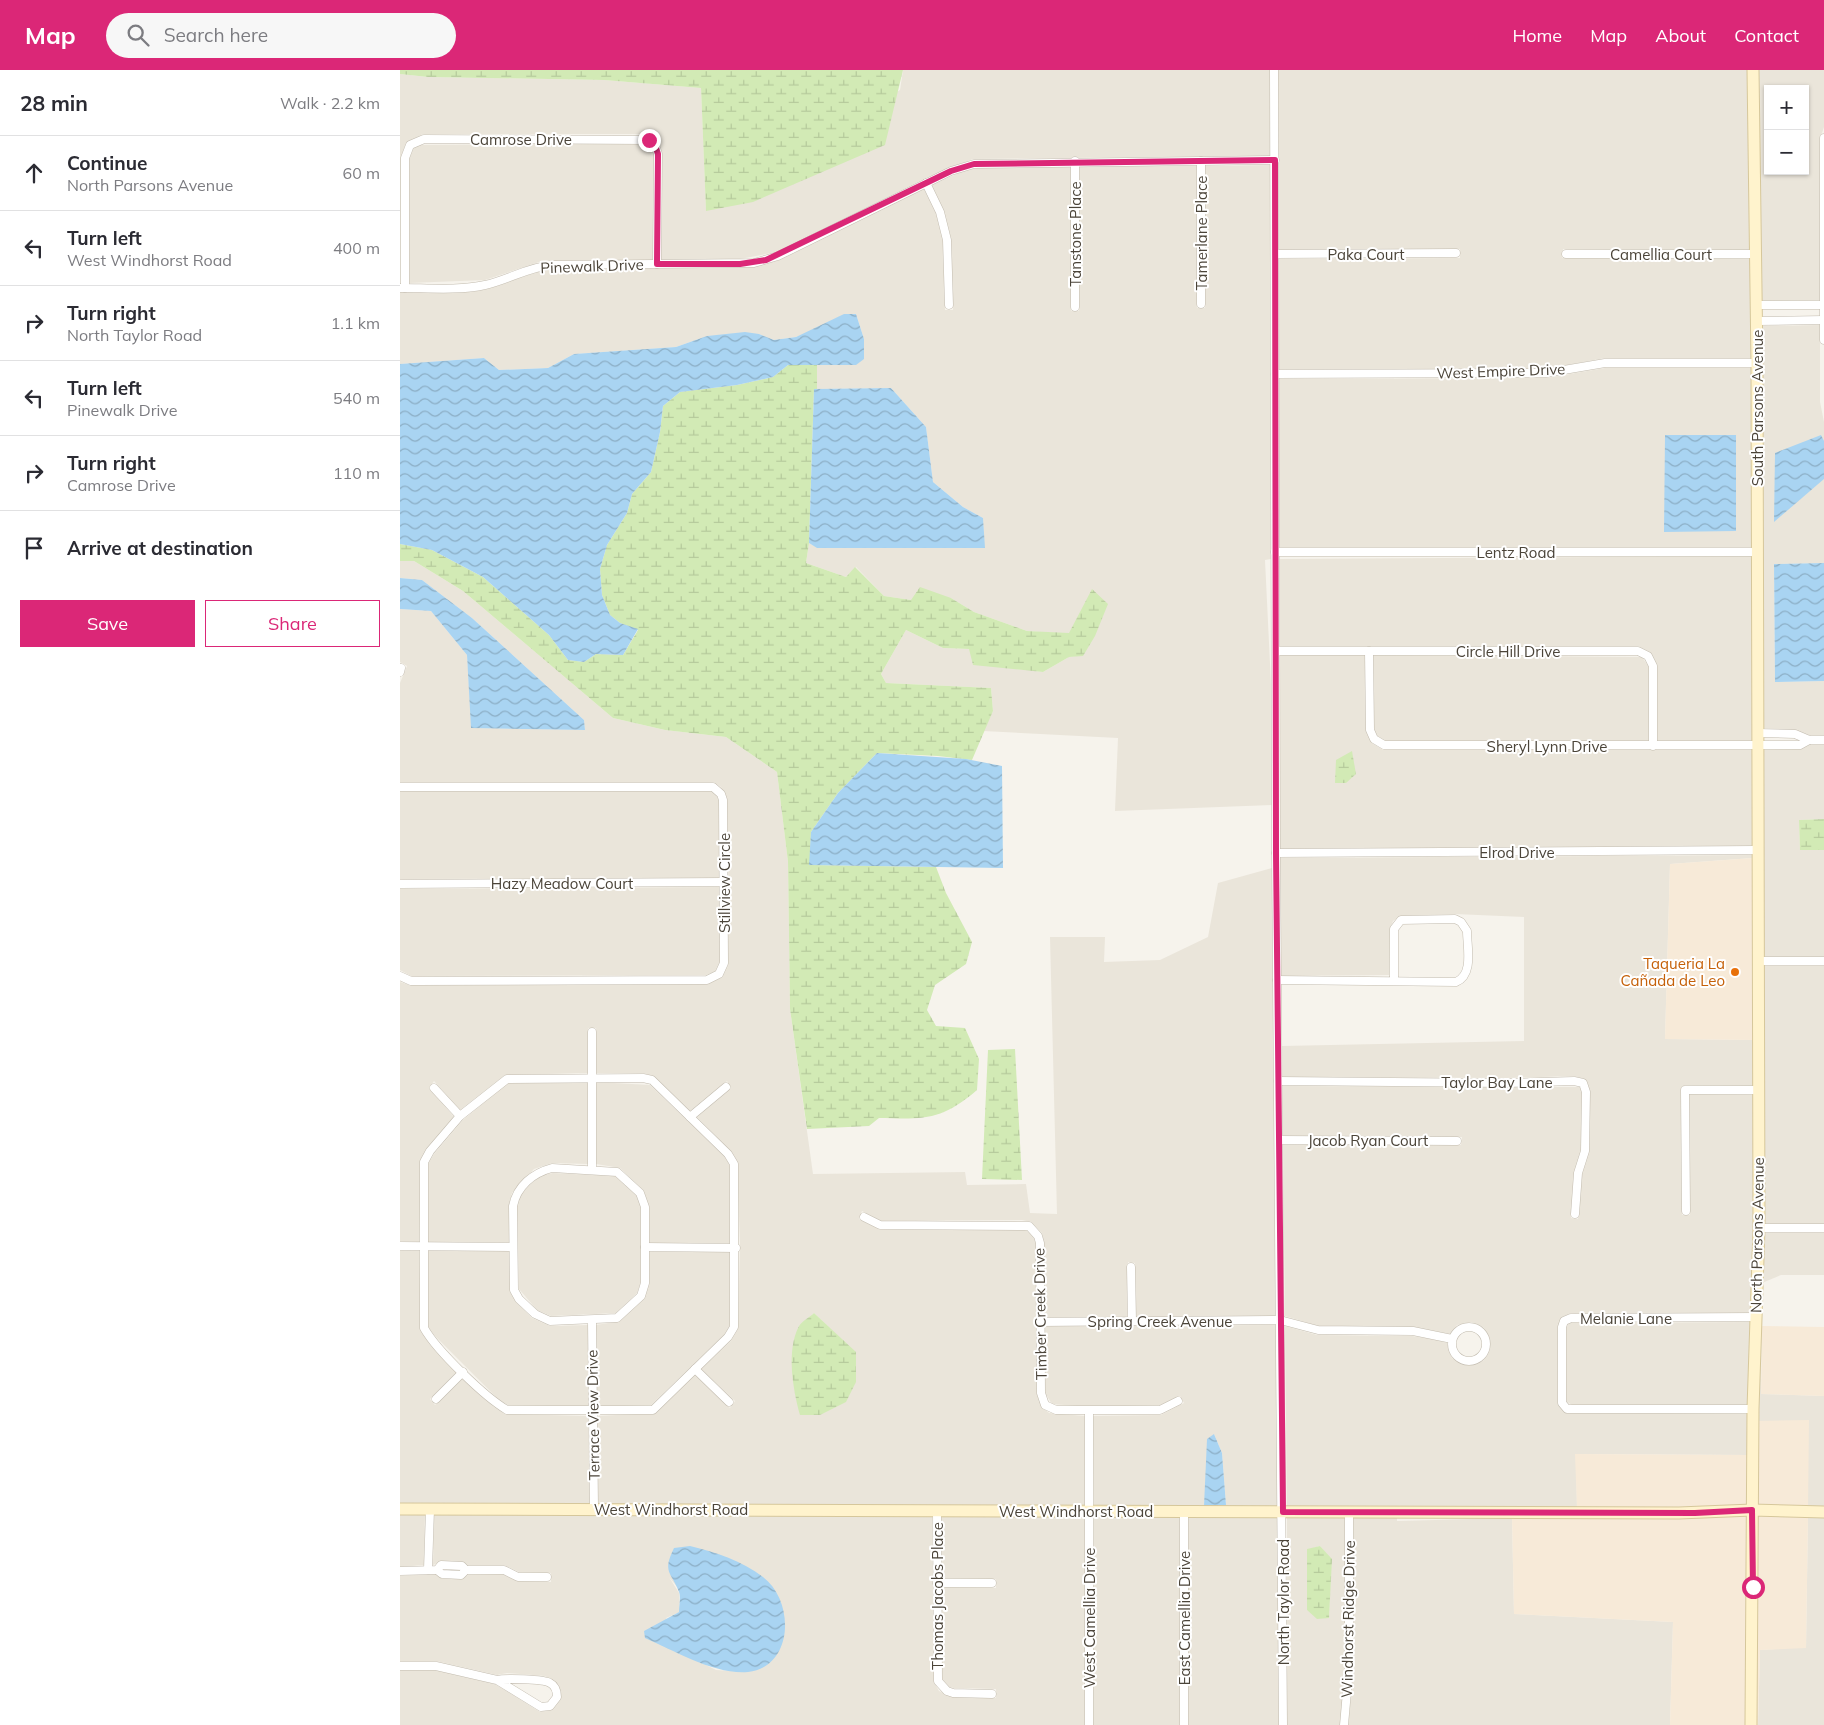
<!DOCTYPE html>
<html lang="en">
<head>
<meta charset="utf-8">
<style>
  body { margin:0; font-family:Mulish,sans-serif; background:#f7f7f7; color:#2b2b33 }
  .controls { position:absolute; right:15px; top:15px; display:grid; overflow:hidden; border-radius:0px; box-shadow:0 1px 4px #0004 }
  .controls button { width:45px; height:45px; display:grid; place-items:center; padding:0; border:0; border-bottom:1px solid #e1e1e2; background:#fff; color:#2b2b33; font:25px sans-serif }
  .stop { position:absolute; width:15px; height:15px; margin:-11px; border:4px solid #db2777; border-radius:50%; background:#fff }
  .stop.end { background:#db2777; border-color:#fff; box-shadow:0 1px 5px #0008 }
  .list { margin:0; padding:0; list-style:none }
  h2 { display:flex; justify-content:space-between; align-items:center; height:65px; margin:0; padding:0 20px; font-size:21px }
  h2 small { font-size:16px; font-weight:400; color:#7c7c81 }
  .list li { display:grid; grid-template-columns:32px 1fr auto; gap:15px; align-items:center; box-sizing:border-box; height:75px; padding:0 20px; border-top:1px solid #e1e1e2 }
  .list b { display:block; font-size:19px; white-space:nowrap }
  .list p { margin:0; font-size:16px; white-space:nowrap; color:#7c7c81 }
  .list em { font-size:16px; font-style:normal; color:#7c7c81 }
  .actions { display:flex; gap:10px; padding:15px 20px }
  .actions a { flex:1; padding:11px 0; border:1px solid #db2777; border-radius:0px; text-align:center; font-size:18px; color:#db2777 }
  .actions .main { background:#db2777; color:#fff }
  .icon { flex:none; width:28px; height:28px; fill:none; stroke:currentColor; stroke-width:2; stroke-linecap:round; stroke-linejoin:round }
  .map { position:relative; flex:none; width:1424px; height:1655px; overflow:hidden }
  header { display:flex; align-items:center; gap:30px; box-sizing:border-box; height:70px; padding:0 25px; background:#db2777; color:#fff }
  header strong { font-size:24px }
  nav { display:flex; gap:28px; margin-inline-start:auto; font-size:18px }
  .search { width:350px; height:45px; background:#f7f7f7; display:flex; align-items:center; gap:12px; box-sizing:border-box; padding:0 18px; border-radius:28px; color:#7c7c81; font-size:19px }
  main { display:flex }
  aside { flex:1; background:#fff }
  .map>svg:first-child { display:block }
  .residential { fill:#eae5da; fill-rule:evenodd }
  .commercial { fill:#f7ead8 }
  .wetland { fill:url(#wetland-marsh) }
  .water { fill:url(#water-waves) }
  .lines { fill:none; stroke-linecap:round; stroke-linejoin:round }
  .street-casing { stroke:#c2bbae; stroke-width:9 }
  .secondary-casing { stroke:#d6c79b; stroke-width:13 }
  .street { stroke:#fff; stroke-width:8 }
  .secondary { stroke:#fff3cd; stroke-width:11 }
  .route { stroke:#db2777; stroke-width:6 }
  .food-dot { fill:#e8710a; stroke:#fff; stroke-width:2 }
  .labels { text-anchor:middle; dominant-baseline:central; stroke-width:4; stroke-linejoin:round; paint-order:stroke }
  .street-label { font-size:15px; fill:#4b4439; stroke:#fff }
  .food-label { font-size:15px; fill:#c56008; stroke:#fff; text-anchor:end }
</style>
</head>
<body>
<header>
<strong>Map</strong>
<div class="search"><svg class="icon" aria-label="search" viewBox="0 0 24 24"><circle cx="10" cy="10" r="6"/><path d="M15 15l6 6"/></svg>Search here</div>
<nav><a>Home</a><a>Map</a><a>About</a><a>Contact</a></nav>
</header>
<main>
<aside>
<h2>28 min<small>Walk · 2.2 km</small></h2>
<ul class="list">
<li><svg class="icon" aria-label="ahead" viewBox="0 0 24 24"><path d="M12 20V5M6 11l6-6 6 6"/></svg><div><b>Continue</b><p>North Parsons Avenue</p></div><em>60 m</em></li>
<li><svg class="icon" aria-label="left" viewBox="0 0 24 24"><path d="M17 20v-9H6M10 6l-5 5 5 5"/></svg><div><b>Turn left</b><p>West Windhorst Road</p></div><em>400 m</em></li>
<li><svg class="icon" aria-label="right" viewBox="0 0 24 24"><path d="M7 20v-9h11M14 6l5 5-5 5"/></svg><div><b>Turn right</b><p>North Taylor Road</p></div><em>1.1 km</em></li>
<li><svg class="icon" aria-label="left" viewBox="0 0 24 24"><path d="M17 20v-9H6M10 6l-5 5 5 5"/></svg><div><b>Turn left</b><p>Pinewalk Drive</p></div><em>540 m</em></li>
<li><svg class="icon" aria-label="right" viewBox="0 0 24 24"><path d="M7 20v-9h11M14 6l5 5-5 5"/></svg><div><b>Turn right</b><p>Camrose Drive</p></div><em>110 m</em></li>
<li><svg class="icon" aria-label="arrive" viewBox="0 0 24 24"><path d="M6 21V4h12l-3 4 3 4H6"/></svg><div><b>Arrive at destination</b></div></li>
</ul>
<div class="actions"><a class="main">Save</a><a>Share</a></div>
</aside>
<div class="map">
<svg width="1424" height="1655" viewBox="0 0 1424 1655">
  <defs>
    <pattern id="wetland-marsh" width="20" height="14" patternUnits="userSpaceOnUse" patternTransform="scale(1.25)"><rect width="20" height="14" fill="#d2eab5"/><path d="M1 5h8M5 5V1M11 12h8M15 12V8" fill="none" stroke="#b6ca9c"/></pattern>
    <pattern id="water-waves" width="16" height="10" patternUnits="userSpaceOnUse" patternTransform="scale(1.25)"><rect width="16" height="10" fill="#a9d4f2"/><path d="M0 5q4-4 8 0t8 0" fill="none" stroke="#8caec5"/></pattern>
  </defs>
  <rect width="100%" height="100%" fill="#f6f3ec"/>
  <g class="residential">
    <polygon points="503,0 870,0 871,86 573,89 528,107 377,182 340,189 261,190 262,84 260,75 250,66 244,64 23,64 6,73 1,87 0,213 0,4 28,7 204,10 301,18 306,140 500,20"/>
    <polygon points="878,0 1349,0 1351,180 1163,179 1162,188 1351,189 1353,288 1205,288 1146,299 879,299 879,189 1060,188 1060,179 879,180"/>
    <path d="M1357,0H1424V57L1420,69V230L1360,231ZM1368,19H1405V101H1368Z"/>
    <polygon points="243,73 250,77 254,85 253,190 139,192 85,210 9,213 9,89 13,79 18,75"/>
    <polygon points="871,95 871,489 865,490 872,635 872,735 715,741 718,668 583,661 593,641 591,618 486,613 481,604 506,560 543,578 569,579 617,599 643,602 669,587 683,585 669,564 627,561 574,542 551,528 511,530 484,526 456,497 446,507 406,493 409,473 418,478 584,478 583,448 563,437 533,412 526,357 491,318 417,319 417,295 456,295 464,269 456,244 396,267 374,270 359,264 307,266 276,277 174,284 148,298 99,300 84,288 0,294 0,222 72,222 88,219 140,201 152,200 354,197 380,190 524,119 536,143 543,170 545,240 553,240 551,168 543,140 532,115 563,101 587,96 671,96 671,241 679,241 679,96 797,96 797,238 805,238 805,96"/>
    <polygon points="1420,255 1420,332 1424,352 1424,493 1374,494 1375,612 1424,611 1424,665 1409,665 1395,660 1361,658 1361,256"/>
    <polygon points="1205,298 1353,298 1353,477 879,477 879,309 1146,308"/>
    <polygon points="1353,486 1352,671 1257,671 1257,596 1250,582 1238,576 880,576 879,489"/>
    <path d="M0,491H14L63,521L213,648L265,660L326,667L377,702L388,792L390,939L413,1104L565,1102L567,1115L626,1114L630,1143L657,1144L650,867H705L704,892L760,890L808,867L818,813L872,798V790L876,1246L736,1247L735,1193L728,1192L727,1247H644V1172L642,1163L631,1152L622,1150L481,1151L462,1141L459,1149L480,1160L622,1159L632,1163L636,1174L637,1324L642,1337L649,1343L685,1346V1437L198,1434L197,1346L255,1343L295,1305L330,1338L335,1331L301,1299L331,1271L338,1259L340,1173L337,1092L331,1081L297,1047L331,1018L327,1011L290,1041L253,1006L243,1003H196V958H188V1003L105,1005L60,1040L34,1011L29,1018L54,1047L27,1078L21,1090L19,1172L0,1171V912L10,915L307,914L321,908L328,894L327,730L321,717L314,712H0V613L7,596L0,592V539L31,541L67,585L72,658L185,660L184,650L72,548L22,510L0,508ZM414,1243L455,1282L392,1286L399,1256Z"/>
    <polygon points="880,585 965,585 966,661 972,673 983,680 1352,680 1353,776 880,779"/>
    <polygon points="973,585 1242,587 1249,597 1249,671 985,671 977,666 974,659"/>
    <polygon points="1409,675 1424,675 1424,749 1399,750 1400,780 1424,780 1424,887 1362,887 1361,680 1400,679"/>
    <polygon points="307,720 315,723 319,731 320,808 0,809 0,721"/>
    <polygon points="1353,785 1353,788 1270,794 1265,969 1354,970 1354,1016 1285,1015 1281,1020 1282,1145 1290,1145 1289,1024 1354,1025 1352,1243 1171,1243 1162,1247 1158,1257 1158,1333 1165,1342 1348,1344 1348,1385 1176,1384 1177,1438 887,1438 885,1256 917,1265 1012,1266 1033,1269 1047,1273 1052,1288 1065,1295 1077,1294 1084,1290 1090,1279 1090,1271 1084,1258 1071,1252 1057,1255 1050,1264 1013,1257 918,1256 885,1246 883,1075 1061,1075 1062,1067 883,1066 883,1016 1180,1017 1182,1023 1181,1080 1174,1103 1171,1148 1178,1149 1182,1104 1189,1081 1190,1022 1184,1009 1174,1006 1106,1008 883,1007 882,976 1124,971 1124,847 1055,844 1001,846 993,851 990,859 989,905 881,906 880,788"/>
    <polygon points="320,817 320,893 316,901 306,905 11,906 0,900 0,819"/>
    <polygon points="1362,896 1424,896 1424,1154 1363,1154"/>
    <polygon points="188,1012 188,1094 152,1093 134,1099 112,1123 109,1136 109,1172 27,1172 28,1094 34,1084 63,1050 108,1013"/>
    <polygon points="196,1012 250,1015 325,1087 330,1096 331,1173 249,1173 249,1137 244,1121 220,1098 196,1094"/>
    <polygon points="153,1103 216,1106 237,1126 241,1138 241,1212 237,1223 216,1243 151,1246 137,1240 119,1219 117,1137 119,1126 139,1106"/>
    <polygon points="1362,1163 1424,1163 1424,1205 1381,1205 1362,1213 1361,1324 1424,1326 1424,1437 1408,1437 1357,1351"/>
    <polygon points="0,1181 19,1181 21,1261 27,1270 57,1302 30,1329 35,1335 63,1308 94,1337 105,1344 188,1346 190,1434 0,1434"/>
    <polygon points="27,1181 109,1181 111,1223 116,1232 132,1248 150,1256 188,1255 188,1337 108,1335 99,1330 33,1264 28,1257"/>
    <polygon points="249,1182 331,1182 330,1256 325,1264 251,1335 197,1337 196,1255 220,1251 243,1229 249,1213"/>
    <polygon points="1351,1252 1349,1335 1172,1335 1166,1331 1166,1258 1169,1253"/>
    <path d="M876,1255L879,1438L694,1437L693,1346L761,1345L784,1333L780,1326L760,1335L689,1337L652,1334L645,1323L644,1256ZM814,1364L822,1383L826,1435H804Z"/>
    <polygon points="0,1444 25,1444 24,1495 0,1497"/>
    <path d="M34,1444L532,1446L534,1612L539,1621L552,1627L596,1628V1619L554,1618L549,1617L542,1609L541,1517L596,1518V1509L541,1508V1446H685V1655H0V1600H35L95,1614L140,1642L152,1640L161,1627L159,1615L145,1606L107,1603L97,1605L36,1591H0V1506L35,1504L42,1509H61L68,1505L103,1504L118,1511L151,1512V1503L119,1502L104,1495H68L62,1492L42,1491L33,1495ZM269,1507L348,1602L316,1600L294,1589L266,1548L280,1542L279,1523Z"/>
    <polygon points="694,1446 780,1446 780,1655 693,1655"/>
    <polygon points="788,1446 879,1447 879,1655 788,1655"/>
    <polygon points="1408,1446 1424,1447 1424,1655 1358,1655 1360,1580 1406,1577"/>
    <path d="M887,1447H945V1599L940,1655H887ZM920,1476L931,1489L929,1547L907,1540V1480Z"/>
    <polygon points="953,1447 997,1447 997,1451 1112,1448 1114,1544 1273,1552 1270,1655 948,1655 954,1599"/>
  </g>
  <g class="commercial">
    <polygon points="1353,788 1354,970 1265,969 1270,794"/>
    <polygon points="1362,1256 1424,1257 1424,1326 1361,1324"/>
    <polygon points="1409,1350 1408,1437 1356,1435 1357,1351"/>
    <polygon points="1175,1384 1348,1385 1348,1436 1295,1438 1177,1438"/>
    <polygon points="1348,1445 1347,1655 1270,1655 1273,1552 1114,1544 1112,1447"/>
    <polygon points="1356,1445 1408,1446 1406,1578 1360,1580 1358,1655 1355,1655"/>
  </g>
  <g class="wetland">
    <polygon points="0,0 503,0 485,75 353,132 306,141 301,18 204,10 28,7 0,4"/>
    <path d="M388,295H417V319H414L409,473L406,493L446,507L455,497L484,526L511,530L520,517L551,528L574,542L627,561L669,563L692,519L708,534L695,566L683,586L669,587L643,602L573,595L569,579L543,578L506,560L481,604L486,613L591,618L593,641L572,690L538,686L477,683L438,723L411,762L410,795L536,797L546,823L572,872L566,894L535,915L527,940L536,956L565,958L579,989L577,1020C541,1051 525,1049 479,1048L469,1056L407,1059L390,939L388,792L377,702L326,667L265,660L213,648L63,521L14,491H0V474L32,480L83,507L149,565L168,590L184,592L196,584L223,585L238,560L220,553L210,545L202,525L200,499L207,475L227,443L232,424L251,402L260,362L263,336L280,322L337,315L373,307Z"/>
    <polygon points="952,681 956,704 946,713 935,713 936,690"/>
    <polygon points="1424,749 1424,780 1400,780 1399,750"/>
    <polygon points="615,979 622,1110 582,1109 588,980"/>
    <path d="M414,1243L456,1282V1312L446,1332L420,1345H400C393,1320 386,1280 399,1256C402,1251 410,1247 414,1243Z"/>
    <polygon points="920,1476 932,1489 929,1548 917,1549 907,1540 907,1479"/>
  </g>
  <g class="water">
    <polygon points="444,244 456,244 464,269 464,289 456,295 388,295 373,307 337,315 280,322 263,336 260,362 251,402 232,424 227,443 207,475 200,499 202,525 210,545 220,553 238,559 223,585 196,584 184,592 168,590 149,565 83,507 32,480 0,474 0,294 84,288 99,300 148,298 174,284 276,277 307,266 345,262 359,264 374,270 396,267"/>
    <polygon points="491,318 526,357 533,412 563,437 583,448 585,478 417,478 409,473 414,319"/>
    <polygon points="1265,365 1336,365 1336,461 1264,462"/>
    <polygon points="1421,365 1424,371 1424,409 1374,452 1375,383"/>
    <polygon points="1424,493 1424,611 1375,612 1374,494"/>
    <polygon points="0,508 22,510 72,548 184,650 185,660 71,658 67,585 31,541 0,539"/>
    <polygon points="477,683 566,689 602,696 603,798 409,795 411,762 438,723"/>
    <polygon points="814,1364 822,1383 826,1435 804,1436 807,1369"/>
    <path d="M290,1476C316,1482 342,1491 363,1507C395,1531 394,1597 348,1602C315,1605 275,1581 245,1568L244,1561L279,1542C279,1536 281,1527 279,1522C271,1501 262,1503 274,1478Z"/>
  </g>
  <g class="lines">
    <g class="street-casing">
      <g id="street">
        <polyline points="874,0 876,783 883,1655"/>
        <polyline points="1424,68 1424,270"/>
        <polyline points="675,91 675,237"/>
        <polyline points="801,91 801,234"/>
        <polyline points="526,113 540,142 547,170 549,235"/>
        <polyline points="875,184 1056,183"/>
        <polyline points="1166,184 1355,184"/>
        <path d="M0,218C27,218 58,221 85,215C108,210 128,197 152,195L354,193L378,186L551,101L574,94L875,90"/>
        <polyline points="5,218 5,88 10,75 24,69 249,70 256,78 258,84 257,194"/>
        <polyline points="1356,235 1424,235"/>
        <polyline points="1356,251 1424,250"/>
        <polyline points="875,304 1146,303 1205,293 1357,293"/>
        <polyline points="875,482 1357,482"/>
        <polyline points="876,581 1238,581 1248,586 1253,596 1253,676"/>
        <polyline points="969,581 970,660 974,669 984,675 1400,675 1409,670"/>
        <polyline points="0,602 1,598"/>
        <polyline points="1357,663 1395,664 1409,670 1424,670"/>
        <polyline points="0,717 313,717 321,724 323,730 324,893 319,904 307,910 11,911 0,906"/>
        <polyline points="876,783 1357,780"/>
        <polyline points="0,814 324,812"/>
        <polyline points="1358,891 1424,891"/>
        <path d="M877,910L1056,912C1074,905 1067,877 1067,861L1061,852L1055,849L1001,850L994,859V910"/>
        <polyline points="192,962 192,1099"/>
        <path d="M243,1008L252,1010L328,1084L334,1094V1257L328,1267L253,1340H107C85,1327 37,1281 24,1258V1092L30,1081L60,1046L107,1009Z"/>
        <polyline points="878,1011 1106,1013 1174,1011 1183,1013 1186,1022 1185,1081 1178,1103 1175,1144"/>
        <polyline points="34,1018 60,1046"/>
        <polyline points="290,1047 326,1017"/>
        <polyline points="879,1070 1057,1071"/>
        <path d="M152,1098L217,1102L240,1123L245,1137V1213L241,1226L217,1248L150,1251L135,1244L119,1229L114,1220L113,1136C117,1116 133,1103 152,1098Z"/>
        <polyline points="1286,1141 1285,1020 1359,1020"/>
        <polyline points="464,1147 480,1155 629,1156 638,1166 640,1173 641,1323 645,1335 656,1340 760,1340 778,1331"/>
        <polyline points="1359,1158 1424,1158"/>
        <polyline points="0,1176 113,1177"/>
        <polyline points="245,1177 336,1178"/>
        <polyline points="731,1197 732,1251"/>
        <polyline points="192,1251 194,1439"/>
        <polyline points="640,1252 880,1250 918,1260 1013,1261 1052,1269"/>
        <circle cx="1069" cy="1274" r="17"/>
        <polyline points="295,1299 329,1332"/>
        <polyline points="36,1329 63,1302"/>
        <polyline points="1353,1339 1167,1339 1162,1333 1162,1257 1164,1251 1171,1248 1356,1247"/>
        <polyline points="689,1341 689,1655"/>
        <polyline points="537,1441 538,1611 547,1621 553,1623 592,1624"/>
        <polyline points="28,1500 30,1439"/>
        <polyline points="37,1500 42,1504 61,1505 66,1500 104,1500 118,1507 147,1507"/>
        <polyline points="0,1501 37,1500 41,1495 62,1496 66,1500"/>
        <polyline points="537,1513 592,1513"/>
        <path d="M0,1596H36L97,1610L141,1637L150,1636L157,1627C157,1621 156,1616 150,1613C144,1609 104,1608 97,1610"/>
        <polyline points="784,1655 784,1442"/>
        <polyline points="944,1655 949,1599 949,1442"/>
      </g>
    </g>
    <g class="secondary-casing">
      <g id="secondary">
        <polyline points="0,1439 1279,1443 1352,1440 1424,1442"/>
        <polyline points="1351,1655 1353,1339 1359,1158 1357,293 1353,0"/>
      </g>
    </g>
    <use href="#street" class="street"/>
    <use href="#secondary" class="secondary"/>
  </g>
  <g class="lines">
    <polyline class="route" points="249,70 256,78 258,84 257,194 340,194 366,190 551,101 574,94 875,90 876,784 883,1442 1295,1443 1352,1440 1353,1517"/>
  </g>
  <circle class="food-dot" cx="1335" cy="902" r="5"/>
  <g class="labels">
    <g class="street-label">
      <text x="121" y="69">Camrose Drive</text>
      <text transform="translate(801 163) rotate(-90)">Tamerlane Place</text>
      <text transform="translate(675 164) rotate(-90)">Tanstone Place</text>
      <text x="966" y="184">Paka Court</text>
      <text x="1261" y="184">Camellia Court</text>
      <text transform="translate(192 196) rotate(-2)">Pinewalk Drive</text>
      <text transform="translate(1101 301) rotate(-2)">West Empire Drive</text>
      <text transform="translate(1357 338) rotate(-90)">South Parsons Avenue</text>
      <text x="1116" y="482">Lentz Road</text>
      <text x="1108" y="581">Circle Hill Drive</text>
      <text x="1147" y="676">Sheryl Lynn Drive</text>
      <text x="1117" y="782">Elrod Drive</text>
      <text x="162" y="813">Hazy Meadow Court</text>
      <text transform="translate(324 813) rotate(-90)">Stillview Circle</text>
      <text x="1097" y="1012">Taylor Bay Lane</text>
      <text x="968" y="1070">Jacob Ryan Court</text>
      <text transform="translate(1357 1165) rotate(-89)">North Parsons Avenue</text>
      <text transform="translate(640 1244) rotate(-91)">Timber Creek Drive</text>
      <text x="1226" y="1248">Melanie Lane</text>
      <text x="760" y="1251">Spring Creek Avenue</text>
      <text transform="translate(193 1345) rotate(-91)">Terrace View Drive</text>
      <text x="271" y="1439">West Windhorst Road</text>
      <text x="676" y="1441">West Windhorst Road</text>
      <text transform="translate(537 1526) rotate(-90)">Thomas Jacobs Place</text>
      <text transform="translate(883 1532) rotate(-90)">North Taylor Road</text>
      <text transform="translate(689 1548) rotate(-90)">West Camellia Drive</text>
      <text transform="translate(784 1548) rotate(-90)">East Camellia Drive</text>
      <text transform="translate(948 1549) rotate(-89)">Windhorst Ridge Drive</text>
    </g>
    <g class="food-label">
      <text x="1325" y="893">Taqueria La<tspan x="1325" dy="17">Cañada de Leo</tspan></text>
    </g>
  </g>
</svg>
<div class="controls">
<button>+</button>
<button>−</button>
</div>
<div class="stop" style="left:1353px;top:1517px"></div>
<div class="stop end" style="left:249px;top:70px"></div>
</div>
</main>
</body>
</html>
